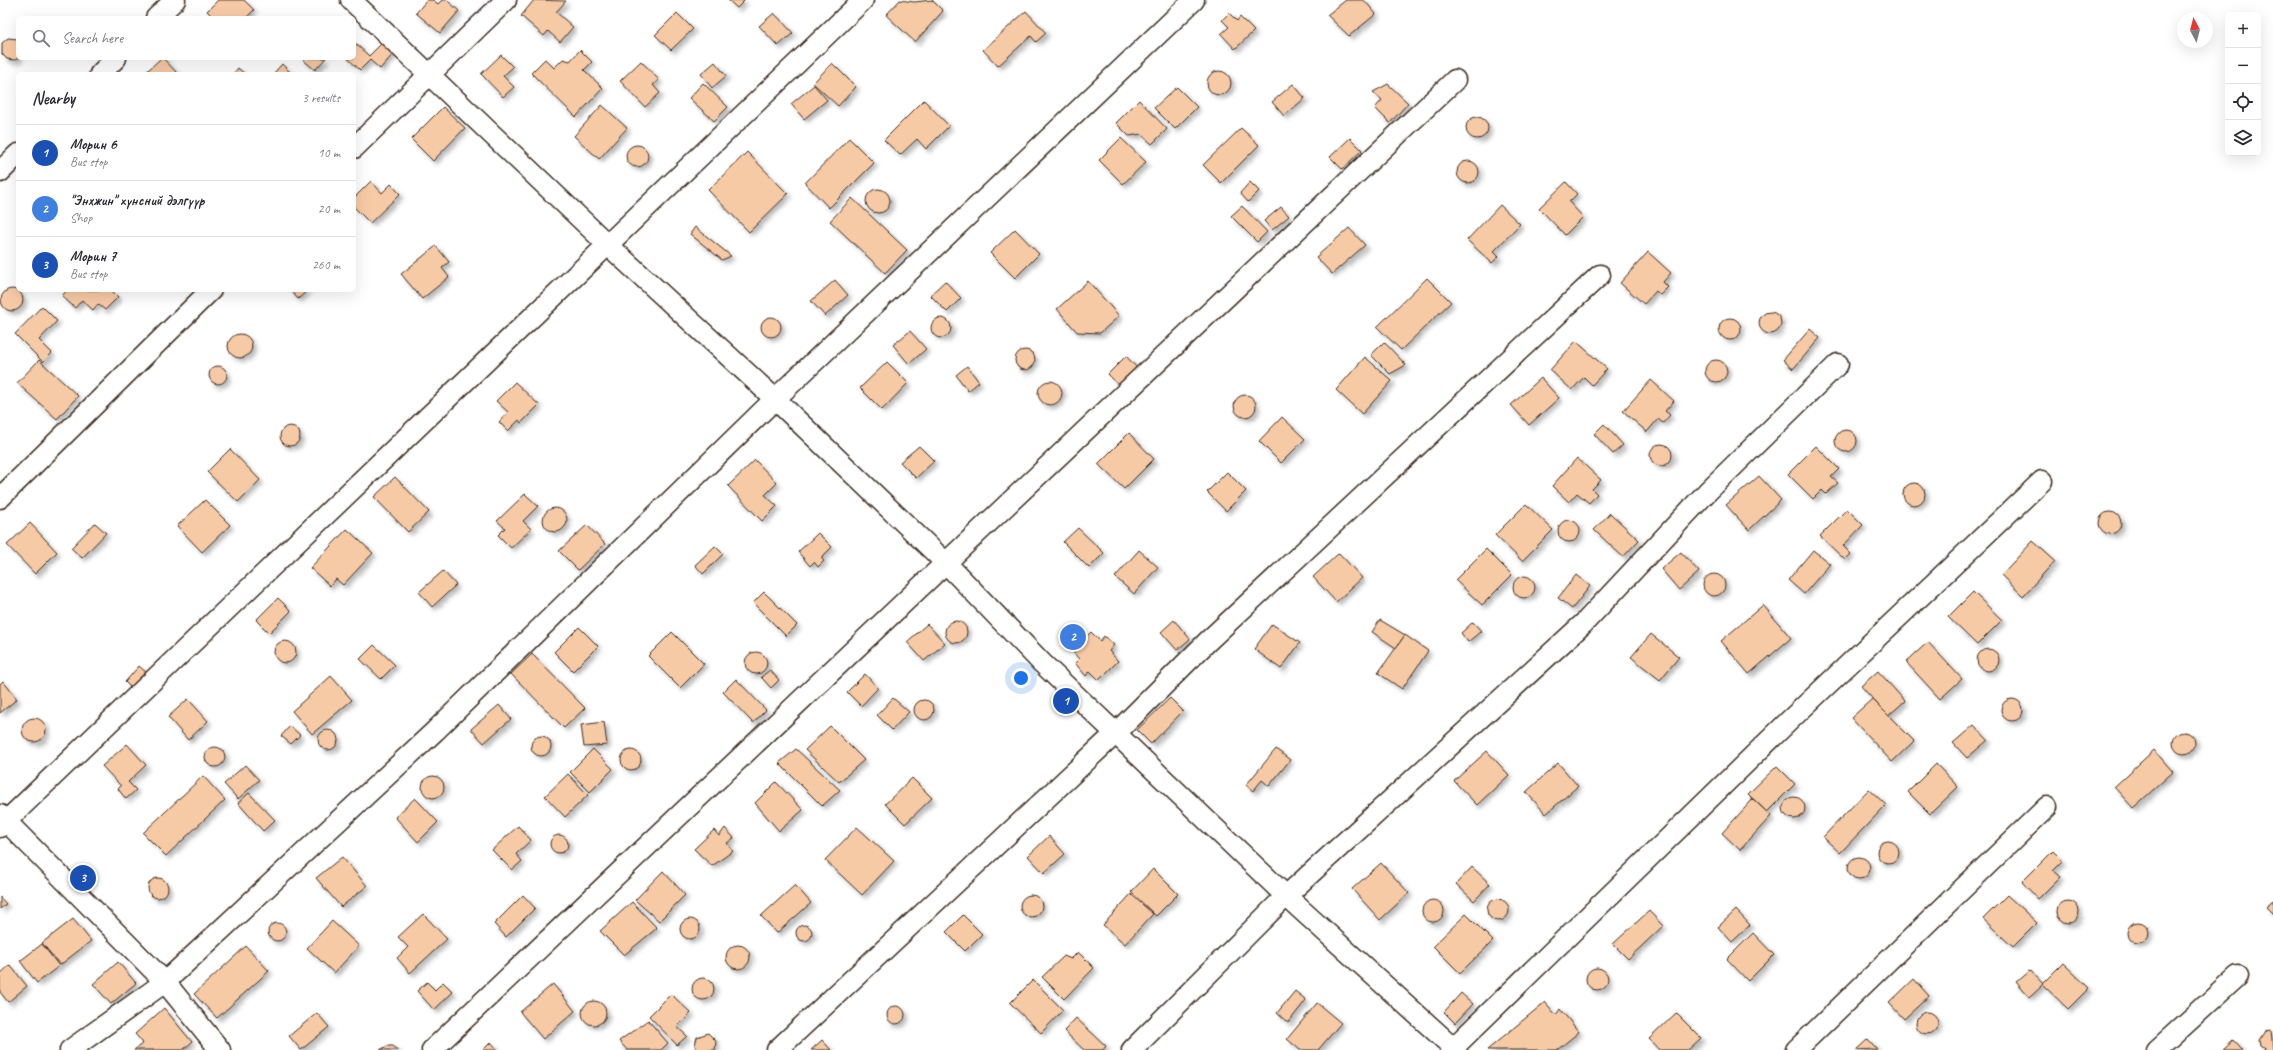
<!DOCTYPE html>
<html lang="en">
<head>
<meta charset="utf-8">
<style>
  body { margin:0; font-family:Caveat,sans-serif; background:#f7f7f7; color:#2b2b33 }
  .controls { position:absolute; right:12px; top:12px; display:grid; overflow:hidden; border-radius:6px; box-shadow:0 4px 16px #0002 }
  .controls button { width:36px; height:36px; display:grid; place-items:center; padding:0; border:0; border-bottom:1px solid #e1e1e2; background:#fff; color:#2b2b33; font:20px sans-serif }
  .compass { position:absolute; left:2177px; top:12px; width:36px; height:36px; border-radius:50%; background:#fff; box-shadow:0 4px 16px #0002; rotate:353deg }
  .you { position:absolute; left:1021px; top:678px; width:14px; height:14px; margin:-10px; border:3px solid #fff; border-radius:50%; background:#1a73e8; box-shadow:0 0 0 6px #1a73e833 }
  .badge { display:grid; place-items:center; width:26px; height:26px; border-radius:50%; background:#2563eb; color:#fff; font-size:13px; font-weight:700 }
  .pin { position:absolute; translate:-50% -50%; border:2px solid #fff; box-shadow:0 1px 4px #0006 }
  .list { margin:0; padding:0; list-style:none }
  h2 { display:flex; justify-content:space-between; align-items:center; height:52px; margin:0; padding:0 16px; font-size:17px }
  h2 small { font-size:13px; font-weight:400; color:#7c7c81 }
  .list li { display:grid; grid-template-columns:26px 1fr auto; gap:12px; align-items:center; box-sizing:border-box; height:56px; padding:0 16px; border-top:1px solid #e1e1e2 }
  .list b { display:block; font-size:15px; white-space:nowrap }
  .list p { margin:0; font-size:13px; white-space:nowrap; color:#7c7c81 }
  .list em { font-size:13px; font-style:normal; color:#7c7c81 }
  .icon { flex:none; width:22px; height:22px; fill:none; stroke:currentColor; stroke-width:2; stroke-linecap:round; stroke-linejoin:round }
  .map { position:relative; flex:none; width:2273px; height:1050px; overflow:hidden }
  .search { position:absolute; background:#fff; box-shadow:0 4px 16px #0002; left:16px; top:16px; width:340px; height:44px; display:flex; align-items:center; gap:10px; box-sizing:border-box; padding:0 14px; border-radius:6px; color:#7c7c81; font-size:15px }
  .panel { position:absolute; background:#fff; box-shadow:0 4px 16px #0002; left:16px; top:72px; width:340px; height:220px; border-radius:6px }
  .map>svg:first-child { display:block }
  .building { fill:#f7caa6; stroke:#3b2a1e; filter:url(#shadow) }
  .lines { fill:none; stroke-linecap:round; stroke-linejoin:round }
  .street-casing { stroke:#3b2a1e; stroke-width:23 }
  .street { stroke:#fff; stroke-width:20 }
</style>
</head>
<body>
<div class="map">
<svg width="2273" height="1050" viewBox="0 0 2273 1050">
  <defs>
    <filter id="shadow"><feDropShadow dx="3.5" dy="3.5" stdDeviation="2" flood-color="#0004"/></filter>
  </defs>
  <rect width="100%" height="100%" fill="#fff"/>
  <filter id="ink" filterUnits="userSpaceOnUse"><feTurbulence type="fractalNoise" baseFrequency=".025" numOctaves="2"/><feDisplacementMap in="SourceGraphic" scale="8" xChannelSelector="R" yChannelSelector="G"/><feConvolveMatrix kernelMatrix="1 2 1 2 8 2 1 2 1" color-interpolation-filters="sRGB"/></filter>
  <g filter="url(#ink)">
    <g class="building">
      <polygon points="218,0 244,0 254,10 246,18 214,18 207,11"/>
      <polygon points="427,0 433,0 438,4 442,0 447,0 459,11 440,33 416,13"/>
      <polygon points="534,0 566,1 556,12 573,27 560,42 548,31 544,36 521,16"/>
      <polygon points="728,0 745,0 737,8"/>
      <polygon points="900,0 914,2 932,0 943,11 915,42 886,15"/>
      <polygon points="1346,0 1364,0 1376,14 1349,36 1327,15"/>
      <polygon points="1026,11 1046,33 1036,42 1031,36 998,66 983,50"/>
      <polygon points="677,13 693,29 671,50 655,35"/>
      <polygon points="774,13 793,33 778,46 759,26"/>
      <polygon points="1229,13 1237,21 1240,17 1254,31 1235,49 1221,34 1229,27 1222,20"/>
      <polygon points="8,38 18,39 19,58 15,60 7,59 2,54 2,43"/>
      <polygon points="354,42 369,56 382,43 394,53 380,69 370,60 360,70 347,58 354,58"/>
      <polygon points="580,50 592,62 584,70 603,88 576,117 531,73 545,59 554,68 563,59 570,61"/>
      <polygon points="501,55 513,67 503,76 514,87 503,97 481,74"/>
      <polygon points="161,58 163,58 178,74 144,74"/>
      <polygon points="301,58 326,58 315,70"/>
      <polygon points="641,61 659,80 653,85 660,93 645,107 620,81"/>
      <polygon points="715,62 726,76 712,88 701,74"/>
      <polygon points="832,63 856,87 838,106 813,83"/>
      <polygon points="282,64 292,74 273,74"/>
      <polygon points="238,68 245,74 233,74"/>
      <circle cx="1219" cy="83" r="12"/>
      <polygon points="703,83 728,107 714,121 689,98"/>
      <polygon points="1293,84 1305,98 1284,116 1272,102"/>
      <polygon points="1388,84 1408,103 1390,123 1375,108 1382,100 1373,92"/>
      <polygon points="814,85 827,100 804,119 791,104"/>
      <polygon points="1177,87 1197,107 1175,129 1154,108"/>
      <polygon points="924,100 949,126 926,149 917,139 900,155 884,140"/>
      <polygon points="1139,100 1167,129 1152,144 1141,134 1129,136 1116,123"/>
      <polygon points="602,105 627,128 599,159 574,136"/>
      <polygon points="443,107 465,128 433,161 411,139"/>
      <circle cx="1477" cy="128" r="11"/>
      <polygon points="1241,128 1259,145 1221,183 1203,165"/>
      <polygon points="849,138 874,163 829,208 805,183"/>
      <polygon points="1121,138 1146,162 1123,184 1099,160"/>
      <polygon points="1350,138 1362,150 1342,169 1330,157"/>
      <circle cx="637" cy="156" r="11"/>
      <polygon points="747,152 788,194 749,232 708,190"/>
      <circle cx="1468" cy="172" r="11"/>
      <polygon points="371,181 382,193 391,184 400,194 370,223 354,207 354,198"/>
      <polygon points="1250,182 1259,191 1248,202 1240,193"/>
      <polygon points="1566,182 1577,194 1569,202 1583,217 1565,235 1539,208"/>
      <circle cx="878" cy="201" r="12"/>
      <polygon points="852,198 907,250 885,273 830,221"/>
      <polygon points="1500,205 1520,224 1494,251 1499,256 1492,263 1467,240"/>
      <polygon points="1242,206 1267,232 1257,242 1231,216"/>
      <polygon points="1281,207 1289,216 1272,230 1264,221"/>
      <polygon points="695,227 731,256 722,260 690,234"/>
      <polygon points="1349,228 1365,245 1332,274 1316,257"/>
      <polygon points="1015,229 1039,254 1015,278 990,253"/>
      <polygon points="436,246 449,262 442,268 449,277 422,299 401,274"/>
      <polygon points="1648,252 1671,273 1663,282 1668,287 1660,295 1656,291 1644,304 1620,283"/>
      <polygon points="1427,278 1451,302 1401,350 1377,327"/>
      <polygon points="835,280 848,295 825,316 811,301"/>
      <polygon points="945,281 961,298 947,312 930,295"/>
      <polygon points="1088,281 1119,316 1100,333 1077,332 1057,309"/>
      <circle cx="12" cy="300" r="11"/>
      <polygon points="67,290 111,290 118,297 105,310 98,304 93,310 82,300 75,308 62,296"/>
      <polygon points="290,290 308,290 298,299"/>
      <polygon points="42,306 57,321 39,340 52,353 43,362 15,334"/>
      <circle cx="1770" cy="323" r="11"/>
      <circle cx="771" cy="327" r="10"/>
      <circle cx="941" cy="328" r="10"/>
      <circle cx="1730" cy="329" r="11"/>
      <polygon points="1810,329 1820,338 1793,369 1783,360"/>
      <polygon points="910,331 926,349 909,364 893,345"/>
      <circle cx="240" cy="346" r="12"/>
      <polygon points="1576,341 1607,369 1592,385 1584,377 1572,390 1550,370"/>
      <polygon points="1384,342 1406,365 1390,374 1371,355"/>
      <circle cx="1025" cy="360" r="10"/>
      <polygon points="1126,356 1140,371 1122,389 1108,374"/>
      <polygon points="1365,357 1392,381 1362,414 1336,390"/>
      <polygon points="39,360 78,396 57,419 17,383"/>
      <circle cx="1716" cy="371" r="11"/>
      <polygon points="887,362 908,383 882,410 860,388"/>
      <circle cx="218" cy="375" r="9"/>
      <polygon points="967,366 979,382 968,391 956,375"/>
      <polygon points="1541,378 1559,398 1529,425 1511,405"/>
      <polygon points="1651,380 1674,401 1665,411 1670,415 1663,423 1658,419 1647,432 1623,411"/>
      <circle cx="1050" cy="393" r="12"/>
      <polygon points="515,382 539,405 521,423 519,420 508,431 499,422 508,412 496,401"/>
      <circle cx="1245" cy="406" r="11"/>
      <polygon points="1282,417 1305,439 1281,463 1259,441"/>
      <polygon points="1604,424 1623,445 1613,454 1594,434"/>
      <circle cx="290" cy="436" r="10"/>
      <circle cx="1846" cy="441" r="11"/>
      <polygon points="1129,433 1154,459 1124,489 1098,464"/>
      <circle cx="1661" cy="455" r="11"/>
      <polygon points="919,446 934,461 916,478 900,462"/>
      <polygon points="1816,446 1839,469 1831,477 1838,483 1826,494 1822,490 1813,499 1788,474"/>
      <polygon points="230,449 260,480 238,502 207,472"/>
      <polygon points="1577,458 1601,480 1592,489 1597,494 1589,503 1577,493 1569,502 1552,486"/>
      <polygon points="755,460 777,483 765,495 777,506 762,521 728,486"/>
      <polygon points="1227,472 1246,491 1226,511 1207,492"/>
      <polygon points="1759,476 1781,500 1749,530 1726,505"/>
      <polygon points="395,477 429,512 408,532 374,497"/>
      <circle cx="1914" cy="494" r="11"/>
      <polygon points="525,494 538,506 523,521 531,529 511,548 498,535 505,528 497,521"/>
      <polygon points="205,500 230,525 202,552 177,526"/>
      <polygon points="1526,504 1553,530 1522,561 1495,535"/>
      <circle cx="555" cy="520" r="12"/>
      <polygon points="1847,509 1863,525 1843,546 1851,554 1845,560 1820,536"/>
      <circle cx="2110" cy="523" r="11"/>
      <polygon points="1610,513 1639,540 1623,557 1594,530"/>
      <circle cx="1569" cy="531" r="11"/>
      <polygon points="30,523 57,552 35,574 7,545"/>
      <polygon points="95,523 106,533 82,558 71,548"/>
      <polygon points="587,525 605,544 578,570 559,551"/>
      <polygon points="1078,528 1104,553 1089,568 1063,542"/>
      <polygon points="347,529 373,553 343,585 336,579 330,586 310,568"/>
      <polygon points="818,533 832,547 821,558 824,561 818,567 814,562 810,566 798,552"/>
      <polygon points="2033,541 2055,561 2023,596 2001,575"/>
      <polygon points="715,546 723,554 703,574 695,565"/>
      <polygon points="1486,549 1512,575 1482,605 1455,580"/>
      <polygon points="1139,550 1158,567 1134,594 1115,577"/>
      <polygon points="1813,550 1830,564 1804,594 1788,580"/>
      <polygon points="1681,552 1699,572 1679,590 1661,569"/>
      <polygon points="1339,553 1362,578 1336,602 1313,577"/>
      <polygon points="443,571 456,585 432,607 419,592"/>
      <circle cx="1714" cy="585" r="11"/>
      <polygon points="1576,575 1590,586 1572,609 1558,598"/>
      <circle cx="1524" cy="587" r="11"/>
      <polygon points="764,592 797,625 786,636 753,603"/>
      <polygon points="1973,592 2002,620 1977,645 1948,617"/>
      <polygon points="278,598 291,611 269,633 256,620"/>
      <polygon points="1763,605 1791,638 1749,674 1721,641"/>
      <polygon points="1174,620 1190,639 1177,650 1161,632"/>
      <polygon points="1380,620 1405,635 1396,648 1372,632"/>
      <circle cx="956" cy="632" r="11"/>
      <polygon points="1473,622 1481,631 1468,642 1461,633"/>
      <polygon points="927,624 945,643 924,661 907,642"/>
      <polygon points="1272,624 1300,643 1281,669 1254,649"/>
      <polygon points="579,627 598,646 573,671 554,652"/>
      <polygon points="672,632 704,664 680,688 648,656"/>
      <polygon points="1091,632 1100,641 1104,636 1114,645 1109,651 1118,661 1099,680 1090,671 1086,676 1075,663 1079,659 1072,651"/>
      <polygon points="1651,634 1679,657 1660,680 1631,657"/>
      <polygon points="1405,635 1428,651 1402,689 1378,673"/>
      <circle cx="285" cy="652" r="11"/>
      <polygon points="1928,642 1962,679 1940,699 1906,662"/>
      <polygon points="374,645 395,665 381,679 360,659"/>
      <circle cx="1988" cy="660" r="11"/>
      <circle cx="756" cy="663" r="11"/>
      <polygon points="532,654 585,708 564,728 511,674"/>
      <polygon points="139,666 148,674 133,690 125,682"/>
      <polygon points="770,670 779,680 771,688 761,677"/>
      <polygon points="1878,671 1905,701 1888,716 1861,686"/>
      <polygon points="865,674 878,688 861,706 847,692"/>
      <polygon points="331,676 352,700 312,734 292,711"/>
      <polygon points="736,679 766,710 753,723 723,692"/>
      <polygon points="3,681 17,699 0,713 0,684"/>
      <polygon points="893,698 909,712 892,730 877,715"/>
      <polygon points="1170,698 1183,711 1151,744 1137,730"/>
      <polygon points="188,699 208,721 188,740 168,717"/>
      <polygon points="1872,699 1914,741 1892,762 1851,718"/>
      <circle cx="2012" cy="710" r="11"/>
      <circle cx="924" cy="710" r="10"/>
      <polygon points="499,705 511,719 484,743 471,729"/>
      <circle cx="34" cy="730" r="12"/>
      <polygon points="604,722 607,745 584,747 581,725"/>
      <polygon points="1974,725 1988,740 1967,758 1953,743"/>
      <polygon points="290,726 300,735 291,744 281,736"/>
      <polygon points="830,726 864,760 839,782 805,750"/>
      <circle cx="328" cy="740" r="10"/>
      <circle cx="2184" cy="743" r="11"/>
      <circle cx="541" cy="746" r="10"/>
      <polygon points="127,744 146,765 128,782 136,790 126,799 118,789 121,786 102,766"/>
      <circle cx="215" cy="757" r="10"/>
      <polygon points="593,749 613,769 590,792 570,772"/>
      <polygon points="796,749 840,790 822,806 779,763"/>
      <polygon points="1276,749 1290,760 1269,786 1262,780 1253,791 1246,785"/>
      <circle cx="631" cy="760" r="10"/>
      <polygon points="2154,750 2173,772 2133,808 2114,787"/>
      <polygon points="1487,751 1509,775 1477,805 1454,781"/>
      <polygon points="1558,763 1578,786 1546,814 1526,792"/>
      <polygon points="1936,764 1958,787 1930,814 1908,792"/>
      <polygon points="245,765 259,780 238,799 224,784"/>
      <polygon points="1777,766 1795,784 1767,812 1748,794"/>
      <polygon points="568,774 588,795 565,817 545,796"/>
      <circle cx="433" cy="787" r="11"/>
      <polygon points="203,776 225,800 166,856 143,833"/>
      <polygon points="912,778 932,798 905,824 885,804"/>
      <polygon points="776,782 803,810 779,831 755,803"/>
      <polygon points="1869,789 1886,805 1840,853 1823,837"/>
      <polygon points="249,793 275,820 263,831 238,803"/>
      <circle cx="1794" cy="808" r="11"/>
      <polygon points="415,798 438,822 418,842 395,817"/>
      <polygon points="1753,799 1771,816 1740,850 1722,833"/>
      <polygon points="518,826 531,840 516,854 522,861 512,870 492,850"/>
      <polygon points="857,827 894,861 862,895 825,860"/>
      <polygon points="725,828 734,838 727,843 733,851 712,866 694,849 714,830 719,836"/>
      <circle cx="559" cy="844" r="9"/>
      <polygon points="1049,836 1065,854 1044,873 1028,856"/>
      <circle cx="1888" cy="852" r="11"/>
      <polygon points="2053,851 2063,861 2053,871 2060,877 2038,899 2022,882"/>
      <polygon points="342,857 367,886 341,907 316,878"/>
      <circle cx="1859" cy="868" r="11"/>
      <polygon points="1381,863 1409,893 1380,920 1352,889"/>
      <polygon points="1472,867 1490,884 1474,901 1456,884"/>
      <polygon points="1153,869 1178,894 1156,916 1131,892"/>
      <polygon points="663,871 685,895 659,921 635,900"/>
      <circle cx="158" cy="888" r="10"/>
      <polygon points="795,885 811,903 777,933 761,916"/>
      <polygon points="1131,894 1153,914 1125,944 1103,925"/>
      <circle cx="1031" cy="906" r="11"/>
      <polygon points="523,895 535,908 506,937 494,924"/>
      <polygon points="2007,895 2037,923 2013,947 1983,919"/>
      <polygon points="0,897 6,904 0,909"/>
      <circle cx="1498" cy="910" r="11"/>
      <circle cx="1433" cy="911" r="11"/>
      <polygon points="2273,901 2273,914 2266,907"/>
      <circle cx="2068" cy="912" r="11"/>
      <polygon points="632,902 657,928 624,955 600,931"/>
      <polygon points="1736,910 1750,925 1732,942 1718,927"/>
      <polygon points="1649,911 1663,926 1628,959 1613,944"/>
      <polygon points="423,914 447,939 410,973 397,958 408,947 398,937"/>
      <polygon points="1466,914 1493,941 1460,973 1433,946"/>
      <polygon points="963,915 982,934 965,951 946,932"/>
      <circle cx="690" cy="929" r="10"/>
      <polygon points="73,919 91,941 60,965 42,943"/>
      <polygon points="332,921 359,946 334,973 307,948"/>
      <circle cx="2138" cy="933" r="11"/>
      <circle cx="277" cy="932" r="9"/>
      <circle cx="804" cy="933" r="8"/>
      <polygon points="1753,933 1774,955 1748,981 1727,959"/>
      <polygon points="42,944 59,966 37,983 20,961"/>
      <circle cx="738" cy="957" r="12"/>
      <polygon points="246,946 269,971 217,1018 194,994"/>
      <polygon points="1078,952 1094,968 1064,999 1042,977 1064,956 1071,959"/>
      <polygon points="118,962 136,983 111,1004 93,984"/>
      <polygon points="2063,963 2089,988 2068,1009 2042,984"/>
      <polygon points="10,965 27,986 8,1002 0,992 0,974"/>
      <circle cx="1597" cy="979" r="11"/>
      <polygon points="2030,970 2043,984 2029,997 2016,982"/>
      <circle cx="703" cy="989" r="11"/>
      <polygon points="1914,979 1929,996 1904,1019 1889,1003"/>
      <polygon points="1033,980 1063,1010 1041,1033 1010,1003"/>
      <polygon points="427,982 435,990 443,982 453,992 434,1010 417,991"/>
      <polygon points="553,984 575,1011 543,1039 520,1012"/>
      <polygon points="1295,991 1306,1000 1288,1023 1277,1013"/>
      <polygon points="1461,993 1473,1004 1455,1023 1444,1012"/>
      <polygon points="671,994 691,1013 677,1027 687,1036 677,1045 649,1016"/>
      <circle cx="594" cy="1013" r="12"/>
      <polygon points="1545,1002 1556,1015 1560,1009 1579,1032 1557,1050 1487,1050"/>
      <polygon points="1317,1003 1341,1023 1318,1050 1300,1050 1287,1039"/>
      <circle cx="896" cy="1015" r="9"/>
      <polygon points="164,1008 192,1042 183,1050 134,1050 143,1043 135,1034"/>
      <circle cx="1927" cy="1023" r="11"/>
      <polygon points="317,1013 329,1027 301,1050 289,1036"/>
      <polygon points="1676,1013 1701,1038 1688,1050 1659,1050 1649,1039"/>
      <polygon points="1076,1018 1106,1046 1103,1050 1084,1050 1064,1031"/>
      <polygon points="648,1020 668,1043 661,1050 627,1050 619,1041"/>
      <polygon points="2271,1030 2273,1050 2268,1050 2261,1045 2260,1040 2266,1031"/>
      <polygon points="708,1033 716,1041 715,1050 696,1050 695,1045 697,1037"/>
      <polygon points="1868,1039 1877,1049 1856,1050"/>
      <polygon points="822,1040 831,1050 811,1050"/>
      <polygon points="2233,1040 2242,1050 2222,1050"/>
      <polygon points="491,1042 498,1050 483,1050"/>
      <polygon points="387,1046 393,1046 398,1050 380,1050"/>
    </g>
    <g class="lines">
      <g class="street-casing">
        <g id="street">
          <polyline points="351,0 607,244 775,399 946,563 1042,663 1286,896 1456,1050"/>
          <polyline points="156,18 175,0"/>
          <polyline points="100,74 116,58"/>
          <polyline points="354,148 506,0"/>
          <polyline points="0,172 18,154"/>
          <polyline points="0,498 211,290"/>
          <polyline points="0,815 165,982 220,1050"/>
          <polyline points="0,827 863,0"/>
          <polyline points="70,1050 165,982 435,731 775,399 1194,0"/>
          <polyline points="432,1050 1455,80"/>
          <polyline points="777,1050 1116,733 1208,641 1600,275"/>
          <polyline points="1132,1050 1286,896 1584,623 1707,492 1838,364"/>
          <polyline points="1451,1050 1791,719 2042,481"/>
          <polyline points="1796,1050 2047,807"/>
          <polyline points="2157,1050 2238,976"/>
        </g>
      </g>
      <use href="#street" class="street"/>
    </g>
  </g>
</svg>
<div class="controls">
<button>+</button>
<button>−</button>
<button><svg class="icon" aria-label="locate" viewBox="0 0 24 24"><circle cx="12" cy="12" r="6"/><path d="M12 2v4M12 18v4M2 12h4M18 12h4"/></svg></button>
<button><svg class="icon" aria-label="layers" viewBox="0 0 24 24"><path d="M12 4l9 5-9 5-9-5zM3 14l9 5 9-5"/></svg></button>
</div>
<svg class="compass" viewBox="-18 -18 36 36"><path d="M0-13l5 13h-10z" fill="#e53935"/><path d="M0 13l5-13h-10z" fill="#7c7c81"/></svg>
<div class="you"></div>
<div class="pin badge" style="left:1066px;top:701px;background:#1a4fb4">1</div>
<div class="pin badge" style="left:1073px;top:637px;background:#3f7fe0">2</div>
<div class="pin badge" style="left:83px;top:878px;background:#1a4fb4">3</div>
<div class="search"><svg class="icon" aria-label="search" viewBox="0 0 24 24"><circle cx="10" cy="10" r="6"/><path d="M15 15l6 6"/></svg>Search here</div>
<section class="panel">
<h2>Nearby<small>3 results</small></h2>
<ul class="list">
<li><span class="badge" style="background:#1a4fb4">1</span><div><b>Морин 6</b><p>Bus stop</p></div><em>10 m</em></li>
<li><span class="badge" style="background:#3f7fe0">2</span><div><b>&quot;Энхжин&quot; хүнсний дэлгүүр</b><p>Shop</p></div><em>20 m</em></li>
<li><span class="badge" style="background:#1a4fb4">3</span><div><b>Морин 7</b><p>Bus stop</p></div><em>260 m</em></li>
</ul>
</section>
</div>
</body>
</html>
